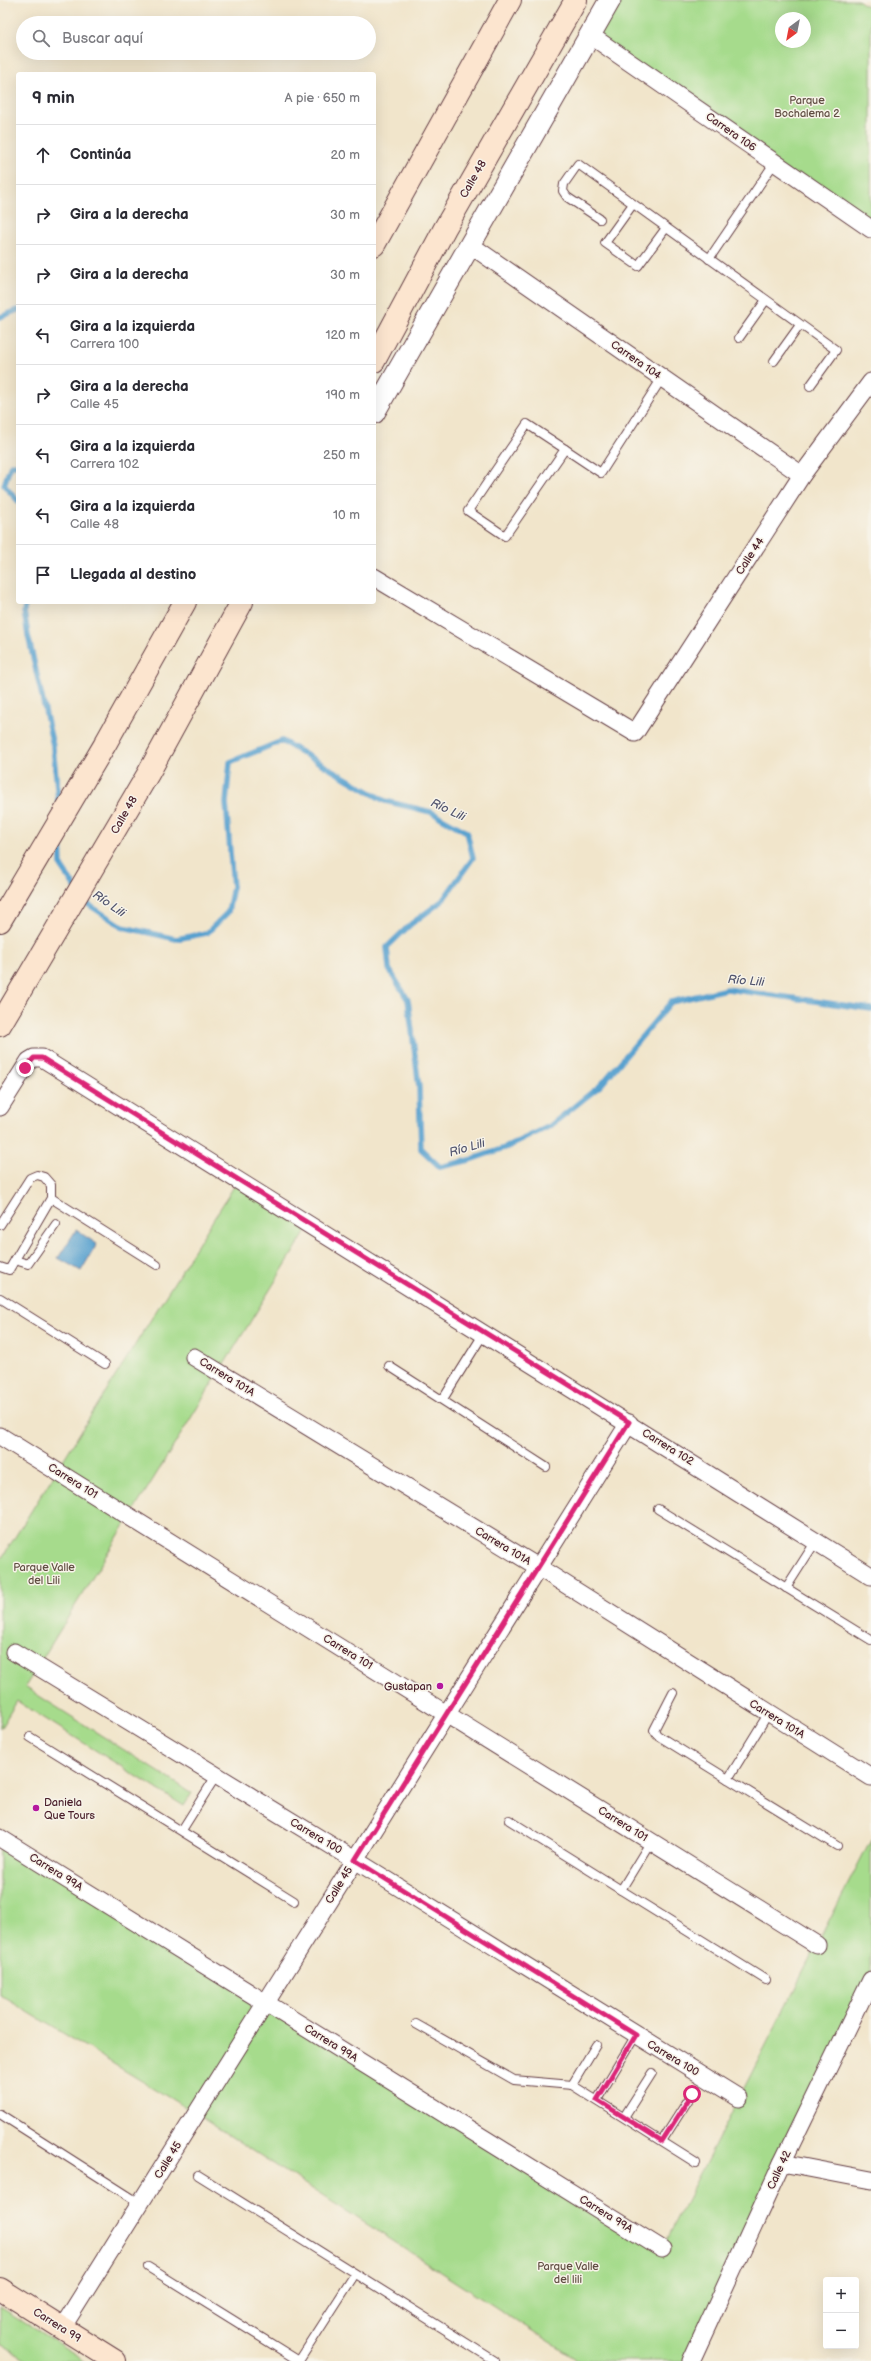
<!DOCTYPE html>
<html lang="es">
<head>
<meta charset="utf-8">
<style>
  body { margin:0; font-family:"Balsamiq Sans",sans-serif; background:#f2f2f3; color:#2b2b33 }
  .controls { position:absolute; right:12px; bottom:12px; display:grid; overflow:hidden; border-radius:4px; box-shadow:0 4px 16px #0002 }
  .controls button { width:36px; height:36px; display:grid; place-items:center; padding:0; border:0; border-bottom:1px solid #e1e1e2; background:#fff; color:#2b2b33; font:20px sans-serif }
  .compass { position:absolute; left:775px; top:12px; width:36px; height:36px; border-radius:50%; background:#fff; box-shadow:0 4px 16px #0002; rotate:212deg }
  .stop { position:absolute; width:12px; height:12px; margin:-9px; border:3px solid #db2777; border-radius:50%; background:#fff }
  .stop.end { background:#db2777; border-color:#fff; box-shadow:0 1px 4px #0008 }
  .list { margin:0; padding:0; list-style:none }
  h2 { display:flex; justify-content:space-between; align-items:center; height:52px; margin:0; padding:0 16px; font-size:17px }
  h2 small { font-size:13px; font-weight:400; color:#7c7c81 }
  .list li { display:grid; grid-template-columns:26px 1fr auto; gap:12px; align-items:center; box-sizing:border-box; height:60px; padding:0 16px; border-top:1px solid #e1e1e2 }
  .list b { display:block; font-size:15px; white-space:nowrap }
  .list p { margin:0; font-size:13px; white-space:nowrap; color:#7c7c81 }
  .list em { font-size:13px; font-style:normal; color:#7c7c81 }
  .icon { flex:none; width:22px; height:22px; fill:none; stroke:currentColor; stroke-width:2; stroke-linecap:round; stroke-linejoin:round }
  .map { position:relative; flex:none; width:871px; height:2361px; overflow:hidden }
  .search { position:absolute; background:#fff; box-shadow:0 4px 16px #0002; left:16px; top:16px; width:360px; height:44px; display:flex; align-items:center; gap:10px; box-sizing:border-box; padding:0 14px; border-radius:22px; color:#7c7c81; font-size:15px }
  .panel { position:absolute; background:#fff; box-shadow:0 4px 16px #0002; left:16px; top:72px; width:360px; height:532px; border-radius:4px }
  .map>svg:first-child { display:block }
  .green { fill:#a6db8c; stroke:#787d5c; fill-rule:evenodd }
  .water { fill:#58a1cf; stroke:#51607d }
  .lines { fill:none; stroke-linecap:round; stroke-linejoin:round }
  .stream { stroke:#58a1cf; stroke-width:5.5 }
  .service-casing { stroke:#633d43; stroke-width:10 }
  .minor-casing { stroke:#633d43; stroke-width:19 }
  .tertiary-casing { stroke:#633d43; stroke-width:23 }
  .secondary-casing { stroke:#633d43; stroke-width:24 }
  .service { stroke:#fff; stroke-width:8 }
  .minor { stroke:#fff; stroke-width:17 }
  .tertiary { stroke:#fff; stroke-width:21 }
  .secondary { stroke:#fce5cf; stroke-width:22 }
  .route { stroke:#db2777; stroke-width:5 }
  .poi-dot { fill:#b5179e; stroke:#f7f3e8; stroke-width:1.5 }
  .labels { text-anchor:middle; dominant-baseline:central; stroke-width:3; stroke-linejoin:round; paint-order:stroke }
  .park-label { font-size:11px; fill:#614e43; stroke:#f7f3e8 }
  .street-label { font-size:11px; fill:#4a1f2b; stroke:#f7f3e8 }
  .poi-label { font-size:11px; fill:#4a1f2b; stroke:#f7f3e8; text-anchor:end }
  .water-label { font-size:12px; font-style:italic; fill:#50536d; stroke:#f7f3e8 }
</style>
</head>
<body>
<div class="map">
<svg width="871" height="2361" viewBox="0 0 871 2361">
  <rect width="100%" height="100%" fill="#f7f3e8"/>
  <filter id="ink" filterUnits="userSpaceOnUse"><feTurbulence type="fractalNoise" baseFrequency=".025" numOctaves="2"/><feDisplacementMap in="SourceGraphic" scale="8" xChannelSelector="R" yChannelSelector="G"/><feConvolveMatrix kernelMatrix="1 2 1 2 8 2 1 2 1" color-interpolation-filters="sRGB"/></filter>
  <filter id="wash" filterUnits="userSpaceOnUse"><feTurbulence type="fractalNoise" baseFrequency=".012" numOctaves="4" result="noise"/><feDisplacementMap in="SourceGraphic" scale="16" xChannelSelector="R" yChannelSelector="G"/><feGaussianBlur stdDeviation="0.9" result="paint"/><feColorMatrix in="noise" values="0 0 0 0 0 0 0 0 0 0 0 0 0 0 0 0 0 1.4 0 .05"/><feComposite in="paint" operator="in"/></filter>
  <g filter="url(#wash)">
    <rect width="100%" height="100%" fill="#f1e5cb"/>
    <g class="green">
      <path d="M610,0H858L871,9V229L590,35ZM781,18H805V42H781Z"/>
      <polygon points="238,1180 310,1225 25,1687 192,1793 184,1806 17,1701 0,1729 0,1561"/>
      <polygon points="0,1838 662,2249 871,1839 871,1980 691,2361 579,2361 196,2114 0,1995"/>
      <polygon points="0,2307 86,2361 28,2361 0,2344"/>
    </g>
    <polygon class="water" points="76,1230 97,1244 81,1271 58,1258"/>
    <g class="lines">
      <g class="stream">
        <polyline points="0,317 18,310"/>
        <polyline points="18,465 11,465 4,485 18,501"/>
        <polyline points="26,602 24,611 28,635 53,746 59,809"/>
        <polyline points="60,834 61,866 75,887"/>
        <polyline points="82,897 86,903 123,927 176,939 207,933 228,912 233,887 226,803 230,762 282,741 385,801 431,812 467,832 473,858 442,901 411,924 387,947 389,969 408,1000 419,1087 421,1149 440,1167 470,1160 507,1147 550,1126 601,1085 671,1002 727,989 871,1009"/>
      </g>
    </g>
  </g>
  <g filter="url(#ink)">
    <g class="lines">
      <g class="service-casing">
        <g id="service">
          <polyline points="633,204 605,243 638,266 666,228"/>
          <polyline points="600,219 567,197 563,191 564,184 578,164 836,350 810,386"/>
          <polyline points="709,259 775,162"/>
          <polyline points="739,338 766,300"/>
          <polyline points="774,361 800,325"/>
          <polygon points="527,424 565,449 505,536 468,511"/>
          <polyline points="565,449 601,473 662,378"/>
          <polyline points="0,1225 30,1178 37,1175 44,1177 51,1185 51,1198 157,1265"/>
          <polyline points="15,1260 28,1264 56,1224"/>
          <polyline points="0,1267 9,1270 51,1198"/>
          <polyline points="0,1298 105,1364"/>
          <polyline points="389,1366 546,1467"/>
          <polyline points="443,1399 484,1333"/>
          <polyline points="658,1509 871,1640"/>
          <polyline points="786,1588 816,1541"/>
          <polyline points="673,1693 654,1730 657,1735 728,1779 768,1714"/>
          <polyline points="30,1737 294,1901"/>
          <polyline points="728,1779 837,1846"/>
          <polyline points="509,1820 621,1890 651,1841"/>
          <polyline points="182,1830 216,1776"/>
          <polyline points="621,1890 766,1980"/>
          <polyline points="416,2024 514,2080 572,2085 696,2163"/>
          <polyline points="572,2085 596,2045"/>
          <polyline points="597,2100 636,2035"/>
          <polyline points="0,2114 141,2204"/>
          <polyline points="624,2117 652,2073"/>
          <polyline points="662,2141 692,2094"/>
          <polyline points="198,2175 495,2361"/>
          <polyline points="148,2267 299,2361"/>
          <polyline points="299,2361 355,2274"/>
        </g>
      </g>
      <g class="minor-casing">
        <g id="minor">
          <polyline points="590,35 871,229"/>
          <polyline points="469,244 802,475"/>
          <polyline points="374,577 635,733 802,475 871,382"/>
          <polyline points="0,1107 29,1061 34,1058 42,1058 871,1576"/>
          <polyline points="194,1357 538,1567 871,1777"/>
          <polyline points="0,1436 817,1945"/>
          <polyline points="14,1652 355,1860 739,2098"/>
          <polyline points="0,1838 662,2249"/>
          <polyline points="782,2163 871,2180"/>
          <polyline points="62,2328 629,1423"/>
          <polyline points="691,2361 782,2163 871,1980"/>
        </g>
      </g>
      <g class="tertiary-casing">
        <polyline id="tertiary" points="374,413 610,0"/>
      </g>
      <g class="secondary-casing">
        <g id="secondary">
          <polyline points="374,245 510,0"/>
          <polyline points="374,361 445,228 576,0"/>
          <polyline points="0,921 104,746 185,602"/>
          <polyline points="0,1025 148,774 242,602"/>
          <polyline points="0,2289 115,2361"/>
        </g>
      </g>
      <use href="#service" class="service"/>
      <use href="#minor" class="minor"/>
      <use href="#tertiary" class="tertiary"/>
      <use href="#secondary" class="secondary"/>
    </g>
  </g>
  <g class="lines" filter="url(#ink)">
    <polyline class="route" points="25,1068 34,1058 42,1058 629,1422 355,1860 636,2035 597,2100 662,2141 692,2094"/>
  </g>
  <g class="poi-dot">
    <circle cx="440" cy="1686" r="4"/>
    <circle cx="36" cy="1808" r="4"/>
  </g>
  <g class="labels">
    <g class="park-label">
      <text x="807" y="100">Parque<tspan x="807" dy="13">Bochalema 2</tspan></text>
      <text x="44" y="1567">Parque Valle<tspan x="44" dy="13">del Lili</tspan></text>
      <text x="568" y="2266">Parque Valle<tspan x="568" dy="13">del lili</tspan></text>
    </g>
    <g class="street-label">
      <text transform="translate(731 132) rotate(35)">Carrera 106</text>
      <text transform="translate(473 179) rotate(-60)">Calle 48</text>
      <text transform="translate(636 360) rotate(35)">Carrera 104</text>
      <text transform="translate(750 556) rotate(-57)">Calle 44</text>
      <text transform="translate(124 815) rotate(-60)">Calle 48</text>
      <text transform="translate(227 1377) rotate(32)">Carrera 101A</text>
      <text transform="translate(668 1447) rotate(32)">Carrera 102</text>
      <text transform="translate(73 1481) rotate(32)">Carrera 101</text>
      <text transform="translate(503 1546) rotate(31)">Carrera 101A</text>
      <text transform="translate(348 1652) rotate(32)">Carrera 101</text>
      <text transform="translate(777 1719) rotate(32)">Carrera 101A</text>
      <text transform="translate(623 1824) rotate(32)">Carrera 101</text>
      <text transform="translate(316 1836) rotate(31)">Carrera 100</text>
      <text transform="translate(56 1872) rotate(32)">Carrera 99A</text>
      <text transform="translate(339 1885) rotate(-58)">Calle 45</text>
      <text transform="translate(331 2043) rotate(32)">Carrera 99A</text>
      <text transform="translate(673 2058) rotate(31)">Carrera 100</text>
      <text transform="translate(168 2160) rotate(-58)">Calle 45</text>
      <text transform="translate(779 2170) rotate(-65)">Calle 42</text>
      <text transform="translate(606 2214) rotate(32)">Carrera 99A</text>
      <text transform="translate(57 2325) rotate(32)">Carrera 99</text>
    </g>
    <g class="poi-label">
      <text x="432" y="1686">Gustapan</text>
      <text x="44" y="1802" text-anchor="start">Daniela<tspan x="44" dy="13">Que Tours</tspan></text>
    </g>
    <g class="water-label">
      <text transform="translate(448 810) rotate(25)">Río Lili</text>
      <text transform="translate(109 904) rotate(35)">Río Lili</text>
      <text transform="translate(746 981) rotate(5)">Río Lili</text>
      <text transform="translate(467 1148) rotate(-16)">Río Lili</text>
    </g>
  </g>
</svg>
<div class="controls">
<button>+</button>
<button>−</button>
</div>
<svg class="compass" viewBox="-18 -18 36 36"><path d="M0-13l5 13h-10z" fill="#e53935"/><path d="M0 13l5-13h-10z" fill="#7c7c81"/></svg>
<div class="stop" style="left:692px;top:2094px"></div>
<div class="stop end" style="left:25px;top:1068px"></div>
<div class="search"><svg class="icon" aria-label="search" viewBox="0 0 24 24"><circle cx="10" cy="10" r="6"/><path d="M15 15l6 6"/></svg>Buscar aquí</div>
<section class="panel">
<h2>9 min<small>A pie · 650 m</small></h2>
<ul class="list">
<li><svg class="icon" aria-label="ahead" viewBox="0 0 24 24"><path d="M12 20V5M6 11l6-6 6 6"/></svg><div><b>Continúa</b></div><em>20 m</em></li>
<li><svg class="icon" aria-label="right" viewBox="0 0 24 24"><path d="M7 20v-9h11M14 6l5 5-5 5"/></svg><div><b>Gira a la derecha</b></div><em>30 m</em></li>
<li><svg class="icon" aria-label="right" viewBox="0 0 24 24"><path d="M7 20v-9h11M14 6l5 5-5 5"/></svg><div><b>Gira a la derecha</b></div><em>30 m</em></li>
<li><svg class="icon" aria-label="left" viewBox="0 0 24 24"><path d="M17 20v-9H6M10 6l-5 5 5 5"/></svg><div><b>Gira a la izquierda</b><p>Carrera 100</p></div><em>120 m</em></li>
<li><svg class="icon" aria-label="right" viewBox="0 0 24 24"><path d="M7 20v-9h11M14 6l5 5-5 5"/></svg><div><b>Gira a la derecha</b><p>Calle 45</p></div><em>190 m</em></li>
<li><svg class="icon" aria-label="left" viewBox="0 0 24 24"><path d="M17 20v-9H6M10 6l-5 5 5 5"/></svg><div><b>Gira a la izquierda</b><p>Carrera 102</p></div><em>250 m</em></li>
<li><svg class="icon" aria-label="left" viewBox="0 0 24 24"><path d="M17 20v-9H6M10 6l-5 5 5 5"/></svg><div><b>Gira a la izquierda</b><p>Calle 48</p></div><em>10 m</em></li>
<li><svg class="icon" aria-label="arrive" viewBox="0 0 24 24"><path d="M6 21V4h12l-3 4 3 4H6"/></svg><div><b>Llegada al destino</b></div></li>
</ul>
</section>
</div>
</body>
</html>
